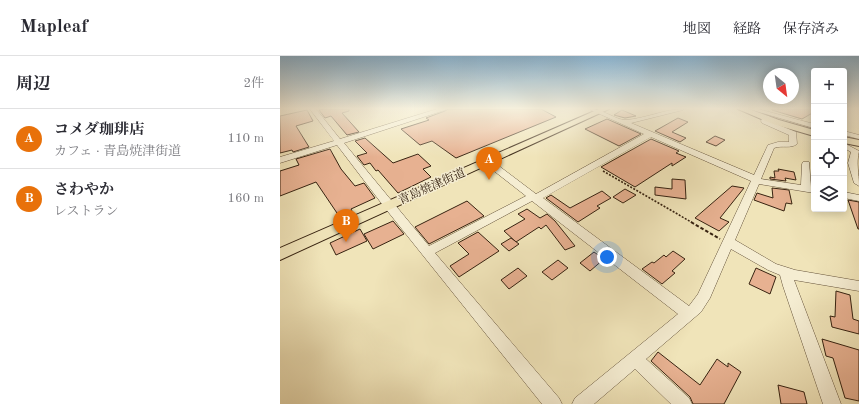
<!DOCTYPE html>
<html lang="ja">
<head>
<meta charset="utf-8">
<style>
  body { margin:0; font-family:"Old Standard TT","Noto Serif JP",serif; background:#f2f2f3; color:#2b2b33 }
  .controls { position:absolute; right:12px; top:12px; display:grid; overflow:hidden; border-radius:4px; box-shadow:0 2px 10px #0003 }
  .controls button { width:36px; height:36px; display:grid; place-items:center; padding:0; border:0; border-bottom:1px solid #e1e1e2; background:#fff; color:#2b2b33; font:20px sans-serif }
  .compass { position:absolute; left:483px; top:12px; width:36px; height:36px; border-radius:50%; background:#fff; box-shadow:0 2px 10px #0003; rotate:151deg }
  .you { position:absolute; left:327px; top:201px; width:14px; height:14px; margin:-10px; border:3px solid #fff; border-radius:50%; background:#1a73e8; box-shadow:0 0 0 6px #1a73e833 }
  .badge { display:grid; place-items:center; width:26px; height:26px; border-radius:50%; background:#111827; color:#fff; font-size:13px; font-weight:700 }
  .pin { position:absolute; translate:-50% -33px; filter:drop-shadow(0 1px 2px #0008) }
  .pin::after { content:''; position:absolute; top:21px; width:14px; height:12px; background:inherit; clip-path:polygon(0 0,100% 0,50% 100%) }
  .list { margin:0; padding:0; list-style:none }
  h2 { display:flex; justify-content:space-between; align-items:center; height:52px; margin:0; padding:0 16px; font-size:17px }
  h2 small { font-size:13px; font-weight:400; color:#7c7c81 }
  .list li { display:grid; grid-template-columns:26px 1fr auto; gap:12px; align-items:center; box-sizing:border-box; height:60px; padding:0 16px; border-top:1px solid #e1e1e2 }
  .list b { display:block; font-size:15px; white-space:nowrap }
  .list p { margin:0; font-size:13px; white-space:nowrap; color:#7c7c81 }
  .list em { font-size:13px; font-style:normal; color:#7c7c81 }
  .icon { flex:none; width:22px; height:22px; fill:none; stroke:currentColor; stroke-width:2; stroke-linecap:round; stroke-linejoin:round }
  .map { position:relative; flex:none; width:579px; height:348px; overflow:hidden }
  header { display:flex; align-items:center; gap:24px; box-sizing:border-box; height:56px; padding:0 20px; background:#fff; border-bottom:1px solid #e1e1e2 }
  header strong { font-size:19px }
  nav { display:flex; gap:22px; margin-inline-start:auto; font-size:14px }
  main { display:flex }
  aside { flex:1; background:#fff }
  .map>svg:first-child { display:block }
  .building { fill:#e7b191; stroke:#372311 }
  .lines { fill:none; stroke-linecap:round; stroke-linejoin:round }
  .minor-casing { stroke:#65533b; stroke-width:1 }
  .major-casing { stroke:#372311; stroke-width:2 }
  .path-far1 { stroke:#372311; stroke-width:1.5; stroke-dasharray:2 1.5; stroke-linecap:butt }
  .path { stroke:#372311; stroke-width:2; stroke-dasharray:3.5 2; stroke-linecap:butt }
  .minor { fill:#f5edd2; fill-rule:evenodd }
  .major { fill:#f0e4b9; fill-rule:evenodd }
  .labels { text-anchor:middle; dominant-baseline:central; stroke-width:3; stroke-linejoin:round; paint-order:stroke }
  .street-label { font-size:12px; fill:#372311; stroke:#f5edd2 }
</style>
</head>
<body>
<header>
<strong>Mapleaf</strong>
<nav><a>地図</a><a>経路</a><a>保存済み</a></nav>
</header>
<main>
<aside>
<h2>周辺<small>2件</small></h2>
<ul class="list">
<li><span class="badge" style="background:#e8710a">A</span><div><b>コメダ珈琲店</b><p>カフェ · 青島焼津街道</p></div><em>110 m</em></li>
<li><span class="badge" style="background:#e8710a">B</span><div><b>さわやか</b><p>レストラン</p></div><em>160 m</em></li>
</ul>
</aside>
<div class="map">
<svg width="579" height="348" viewBox="0 0 579 348">
  <rect width="100%" height="100%" fill="#f0e4b9"/>
  <filter id="stains"><feTurbulence type="fractalNoise" baseFrequency=".005" numOctaves="4"/><feColorMatrix values="0 0 0 0 .2 0 0 0 0 .09 0 0 0 0 .02 0 0 0 .5 -.17"/></filter>
  <radialGradient id="worn" r=".72"><stop offset=".6" stop-color="#630" stop-opacity="0"/><stop offset="1" stop-color="#630" stop-opacity=".3"/></radialGradient>
  <g class="building">
    <polygon points="44,53 69,53 69,55 62,57 79,76 67,79 51,60 45,62 39,54"/>
    <polygon points="168,53 261,53 276,61 176,102 152,85 140,89 121,73 149,64 146,62 165,55"/>
    <polygon points="492,53 534,53 534,56 522,63 492,54"/>
    <polygon points="27,54 33,65 16,70 29,91 13,96 12,94 0,97 0,60"/>
    <polygon points="342,54 356,60 345,62 334,59"/>
    <polygon points="398,62 408,66 392,76 406,82 400,86 375,75"/>
    <polygon points="327,63 361,78 339,90 305,73"/>
    <polygon points="435,80 445,84 436,90 426,86"/>
    <polygon points="85,82 113,107 138,98 151,110 143,113 151,121 118,137 98,114 96,115 90,107 84,109 77,100 87,97 75,85"/>
    <polygon points="371,83 399,95 396,97 406,101 392,110 392,107 355,131 321,111"/>
    <polygon points="50,93 61,113 75,130 84,127 95,142 71,153 72,155 59,160 36,126 0,140 0,115 19,109 16,103"/>
    <polygon points="498,113 514,116 516,124 505,122 506,125 490,123 490,121 495,122 494,115 499,115"/>
    <polygon points="392,123 405,124 406,143 375,139 375,131 392,133"/>
    <polygon points="452,130 464,132 440,162 449,166 439,175 415,162"/>
    <polygon points="492,132 509,134 512,148 506,147 504,155 474,144 477,137 493,142"/>
    <polygon points="345,133 356,139 343,147 333,141"/>
    <polygon points="322,135 331,142 317,150 320,152 298,166 266,142 271,139 290,152"/>
    <polygon points="568,144 579,146 579,173 578,173"/>
    <polygon points="187,145 204,160 149,188 135,171"/>
    <polygon points="247,153 260,162 267,158 275,165 295,190 285,194 266,169 261,173 259,171 236,186 224,175 245,163 238,158"/>
    <polygon points="113,165 124,178 93,193 84,178"/>
    <polygon points="80,173 87,185 56,199 50,187"/>
    <polygon points="198,176 219,195 179,221 170,210 189,198 178,187"/>
    <polygon points="231,182 239,188 229,195 221,188"/>
    <polygon points="393,195 405,203 392,215 395,217 382,228 362,213 372,206 374,207 384,199 386,201"/>
    <polygon points="314,196 324,203 310,215 300,207"/>
    <polygon points="278,204 288,212 272,224 262,216"/>
    <polygon points="238,212 247,220 229,233 221,224"/>
    <polygon points="476,212 496,221 490,238 469,228"/>
    <polygon points="556,235 570,239 573,263 579,265 579,278 552,271 550,260 555,261"/>
    <polygon points="542,283 579,294 579,345 565,342 553,302 546,300"/>
    <polygon points="378,296 420,329 437,303 448,311 448,307 461,316 444,348 413,348 410,341 371,305"/>
    <polygon points="498,329 524,336 527,348 501,348"/>
  </g>
  <g class="lines">
    <g class="minor-casing">
      <g id="minor">
        <path d="M30,53H36L60,83L157,53H166L165,54L64,87L149,190L246,140L205,108L204,106L205,104H211L256,138L364,78L311,54L310,53C323,53 336,64 345,64C365,63 384,53 404,53L403,54L351,67L474,119L488,89L498,86H509V79L482,67L481,65L483,60H489V65L516,76L517,88C511,93 502,89 494,92L481,123L521,129L522,108L523,106H529L531,131H534V137L479,128L455,184L496,208L515,214L579,225V235L514,224L561,348H543L503,230L500,219L488,214L451,193L430,242L421,256L366,303L409,342L412,348H391L355,313L314,348H292L295,342L398,258L252,145L155,197L279,342L282,348H262L105,152L57,89L0,107V101L54,85ZM371,81L471,125L418,238L409,250L263,142Z"/>
        <polygon points="469,53 478,53 534,68 534,72"/>
        <polygon points="564,75 579,79 579,83 564,79"/>
        <path d="M564,87L579,95C576,108 579,116 579,130L574,127L568,107L571,96L564,92Z"/>
        <polygon points="564,136 579,139 579,145 564,142"/>
      </g>
    </g>
    <g class="major-casing">
      <g id="major">
        <polygon points="319,53 329,53 0,204 0,192"/>
        <polygon points="458,53 469,53 499,64 534,74 534,80 493,68"/>
        <polygon points="564,81 579,84 579,90 564,87"/>
      </g>
    </g>
    <polyline class="path-far1" points="323,115 413,167"/>
    <polyline class="path" points="411,166 440,183"/>
    <use href="#minor" class="minor"/>
    <use href="#major" class="major"/>
  </g>
  <linearGradient id="sky" x2="0" y2="1"><stop stop-color="#8bb7d6"/><stop offset="0.52" stop-color="#f8f3e0"/><stop offset="1" stop-color="#f8f3e0" stop-opacity="0"/></linearGradient>
  <rect width="579" height="101" fill="url(#sky)"/>
  <g class="labels">
    <g class="street-label">
      <text transform="translate(152 131) rotate(-24)">青島焼津街道</text>
    </g>
  </g>
  <rect width="100%" height="100%" filter="url(#stains)"/>
  <rect width="100%" height="100%" fill="url(#worn)"/>
</svg>
<div class="controls">
<button>+</button>
<button>−</button>
<button><svg class="icon" aria-label="locate" viewBox="0 0 24 24"><circle cx="12" cy="12" r="6"/><path d="M12 2v4M12 18v4M2 12h4M18 12h4"/></svg></button>
<button><svg class="icon" aria-label="layers" viewBox="0 0 24 24"><path d="M12 4l9 5-9 5-9-5zM3 14l9 5 9-5"/></svg></button>
</div>
<svg class="compass" viewBox="-18 -18 36 36"><path d="M0-13l5 13h-10z" fill="#e53935"/><path d="M0 13l5-13h-10z" fill="#7c7c81"/></svg>
<div class="you"></div>
<div class="pin badge" style="left:209px;top:124px;background:#e8710a">A</div>
<div class="pin badge" style="left:66px;top:186px;background:#e8710a">B</div>
</div>
</main>
</body>
</html>
